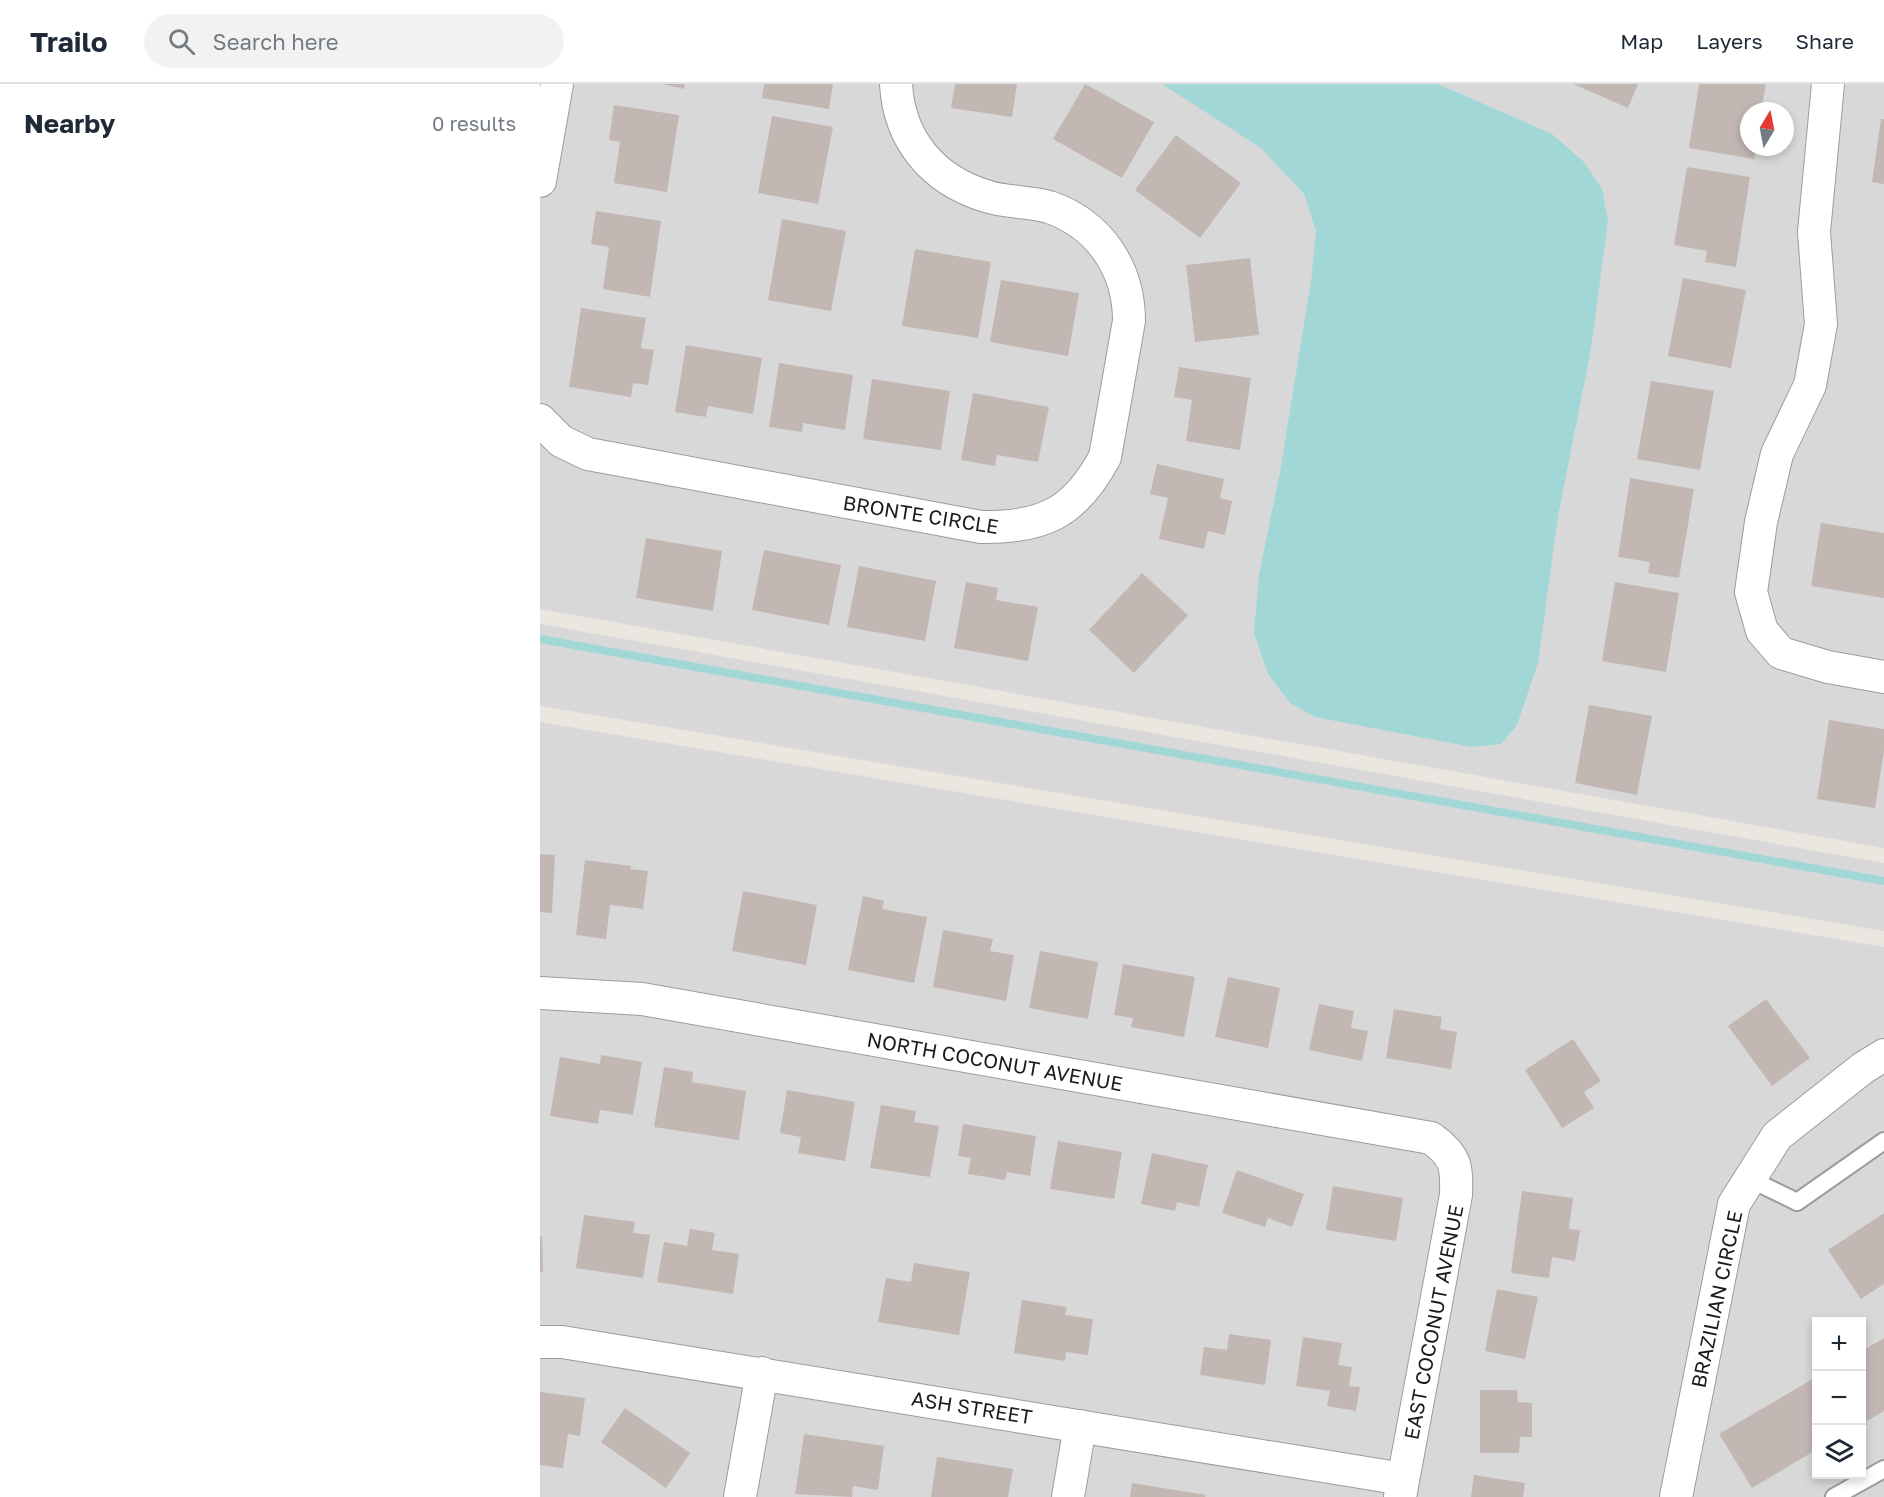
<!DOCTYPE html>
<html lang="en">
<head>
<meta charset="utf-8">
<style>
  body { margin:0; font-family:"Golos Text",sans-serif; background:#f2f2f3; color:#1f2937 }
  .controls { position:absolute; right:18px; bottom:18px; display:grid; overflow:hidden; border-radius:0px; box-shadow:0 3px 9px #0003 }
  .controls button { width:54px; height:54px; display:grid; place-items:center; padding:0; border:0; border-bottom:2px solid #e0e1e3; background:#fff; color:#1f2937; font:30px sans-serif }
  .compass { position:absolute; left:1200px; top:18px; width:54px; height:54px; border-radius:50%; background:#fff; box-shadow:0 3px 9px #0003; rotate:10deg }
  .list { margin:0; padding:0; list-style:none }
  h2 { display:flex; justify-content:space-between; align-items:center; height:78px; margin:0; padding:0 24px; font-size:26px }
  h2 small { font-size:20px; font-weight:400; color:#747a83 }
  .icon { flex:none; width:33px; height:33px; fill:none; stroke:currentColor; stroke-width:2; stroke-linecap:round; stroke-linejoin:round }
  .map { position:relative; flex:none; width:1344px; height:1413px; overflow:hidden }
  header { display:flex; align-items:center; gap:36px; box-sizing:border-box; height:84px; padding:0 30px; background:#fff; border-bottom:2px solid #e0e1e3 }
  header strong { font-size:28px }
  nav { display:flex; gap:33px; margin-inline-start:auto; font-size:21px }
  .search { width:420px; height:54px; background:#f2f2f3; display:flex; align-items:center; gap:15px; box-sizing:border-box; padding:0 21px; border-radius:33px; color:#747a83; font-size:22px }
  main { display:flex }
  aside { flex:1; background:#fff }
  .map>svg:first-child { display:block }
  .residential { fill:#d9d8d8; fill-rule:evenodd }
  .water { fill:#a2d7d8 }
  .lines { fill:none; stroke-linecap:round; stroke-linejoin:round }
  .stream { stroke:#a2d7d8; stroke-width:8 }
  .building { fill:#c3b7b4 }
  .lane-casing { stroke:#9c9c9c; stroke-width:20 }
  .street-casing { stroke:#9c9c9c; stroke-width:34 }
  .lane { stroke:#fff; stroke-width:16 }
  .street { stroke:#fff; stroke-width:32 }
  .labels { text-anchor:middle; dominant-baseline:central; stroke-width:4.5; stroke-linejoin:round; paint-order:stroke }
  .street-label { font-size:20px; fill:#1b1b1b; stroke:#fff }
</style>
</head>
<body>
<header>
<strong>Trailo</strong>
<div class="search"><svg class="icon" aria-label="search" viewBox="0 0 24 24"><circle cx="10" cy="10" r="6"/><path d="M15 15l6 6"/></svg>Search here</div>
<nav><a>Map</a><a>Layers</a><a>Share</a></nav>
</header>
<main>
<aside>
<h2>Nearby<small>0 results</small></h2>
<ul class="list">
</ul>
</aside>
<div class="map">
<svg width="1344" height="1413" viewBox="0 0 1344 1413">
  <rect width="100%" height="100%" fill="#ece6e0"/>
  <g class="residential">
    <path d="M0,0H1344V764L0,525ZM1209,27H1245V63H1209Z"/>
    <polygon points="0,540 1344,779 1344,847 0,622"/>
    <path d="M0,638L1344,863V1413H0ZM1276,1238H1322V1390H1276Z"/>
  </g>
  <polygon class="water" points="622,0 898,0 1012,50 1044,78 1062,105 1068,137 1051,265 1018,432 998,579 977,641 961,660 932,663 775,633 750,619 728,590 714,549 719,491 740,388 771,197 776,147 764,110 721,64"/>
  <g class="lines">
    <polyline class="stream" points="0,555 1344,797"/>
  </g>
  <g class="building">
    <polygon points="122,0 145,0 144,5"/>
    <polygon points="224,0 293,0 289,25 222,14"/>
    <polygon points="415,0 477,0 472,33 411,24"/>
    <polygon points="545,0 614,38 582,94 513,55"/>
    <polygon points="1033,0 1098,0 1088,24"/>
    <polygon points="1159,0 1226,0 1221,27 1209,27 1209,63 1216,63 1214,75 1149,64"/>
    <polygon points="74,21 139,31 127,108 74,99 80,58 69,56"/>
    <polygon points="232,32 293,43 278,120 218,109"/>
    <polygon points="1341,35 1344,35 1344,100 1332,98"/>
    <polygon points="636,51 701,99 660,154 595,106"/>
    <polygon points="1147,83 1210,93 1196,183 1165,178 1167,167 1134,161"/>
    <polygon points="56,127 121,137 110,213 63,205 69,163 51,160"/>
    <polygon points="242,135 306,147 291,227 228,216"/>
    <polygon points="375,165 451,178 438,254 362,242"/>
    <polygon points="710,174 719,251 655,258 646,181"/>
    <polygon points="1143,194 1206,206 1191,284 1128,272"/>
    <polygon points="461,196 539,209 528,272 450,258"/>
    <polygon points="41,224 106,234 101,264 114,266 108,301 93,299 91,313 29,303"/>
    <polygon points="146,261 222,274 213,330 168,322 166,333 135,328"/>
    <polygon points="239,279 313,291 305,346 263,339 262,348 229,343"/>
    <polygon points="639,283 711,294 700,366 646,357 652,316 634,313"/>
    <polygon points="332,295 410,307 401,366 323,355"/>
    <polygon points="1111,297 1174,307 1160,386 1097,375"/>
    <polygon points="433,309 509,323 498,378 457,371 455,382 421,376"/>
    <polygon points="617,380 684,395 680,414 692,417 685,451 668,447 664,465 619,455 628,414 610,410"/>
    <polygon points="1090,394 1154,405 1139,494 1108,489 1110,478 1078,473"/>
    <polygon points="1281,439 1344,449 1344,514 1271,502"/>
    <polygon points="106,454 182,467 173,527 96,514"/>
    <polygon points="224,466 301,481 289,541 212,526"/>
    <polygon points="319,482 396,497 385,557 307,543"/>
    <polygon points="602,489 648,531 594,589 549,546"/>
    <polygon points="426,498 458,504 456,516 498,523 488,577 414,564"/>
    <polygon points="1075,498 1139,509 1126,588 1062,577"/>
    <polygon points="1049,621 1112,632 1097,711 1035,699"/>
    <polygon points="1289,636 1344,645 1344,667 1335,724 1277,715"/>
    <polygon points="0,770 15,771 12,829 0,828"/>
    <polygon points="45,776 91,782 90,785 108,787 103,825 70,821 66,855 36,851"/>
    <polygon points="203,807 277,821 266,881 192,867"/>
    <polygon points="323,812 344,817 342,825 387,833 374,899 308,886"/>
    <polygon points="403,846 453,855 450,867 474,871 466,917 393,903"/>
    <polygon points="500,867 558,878 548,935 489,924"/>
    <polygon points="583,880 655,893 644,953 591,943 593,934 574,931"/>
    <polygon points="688,893 740,904 728,964 675,953"/>
    <polygon points="1226,915 1270,974 1232,1002 1188,942"/>
    <polygon points="779,920 814,927 811,944 828,947 822,977 769,966"/>
    <polygon points="854,925 902,933 900,945 917,948 911,985 846,974"/>
    <polygon points="1033,955 1061,997 1044,1008 1054,1024 1022,1044 985,986"/>
    <polygon points="61,971 102,978 93,1031 60,1026 58,1040 10,1032 20,973 60,980"/>
    <polygon points="124,983 153,988 152,998 206,1007 199,1056 114,1043"/>
    <polygon points="247,1006 315,1018 305,1077 258,1069 261,1053 240,1049"/>
    <polygon points="341,1021 376,1027 374,1038 399,1042 390,1093 330,1084"/>
    <polygon points="423,1040 496,1052 490,1092 467,1088 465,1096 428,1090 431,1074 418,1072"/>
    <polygon points="518,1057 582,1068 574,1115 510,1105"/>
    <polygon points="612,1069 668,1081 659,1123 637,1118 635,1127 601,1120"/>
    <polygon points="697,1086 764,1110 752,1143 728,1134 725,1143 682,1129"/>
    <polygon points="793,1102 863,1114 856,1157 786,1146"/>
    <polygon points="982,1107 1033,1114 1029,1145 1040,1146 1035,1177 1012,1173 1009,1194 971,1189"/>
    <polygon points="1344,1129 1344,1200 1321,1215 1288,1166"/>
    <polygon points="44,1131 95,1138 93,1149 110,1151 103,1194 36,1184"/>
    <polygon points="150,1145 175,1149 172,1166 199,1170 193,1210 117,1198 124,1158 147,1162"/>
    <polygon points="0,1152 2,1152 3,1188 0,1188"/>
    <polygon points="374,1179 430,1188 419,1251 338,1238 346,1194 371,1198"/>
    <polygon points="957,1205 998,1213 985,1275 945,1267"/>
    <polygon points="482,1216 527,1223 525,1231 553,1235 548,1271 526,1268 525,1277 474,1269"/>
    <polygon points="689,1250 731,1256 725,1301 660,1291 664,1263 687,1266"/>
    <polygon points="763,1253 802,1259 798,1281 812,1283 809,1302 820,1303 816,1327 787,1322 790,1307 756,1302"/>
    <polygon points="1344,1254 1344,1327 1322,1340 1322,1267"/>
    <polygon points="1276,1293 1276,1366 1212,1404 1179,1350"/>
    <polygon points="940,1306 977,1306 978,1318 992,1319 992,1353 980,1353 979,1369 940,1369"/>
    <polygon points="0,1308 45,1314 40,1352 28,1350 23,1384 0,1381"/>
    <polygon points="85,1324 150,1369 126,1404 61,1358"/>
    <polygon points="264,1350 344,1362 338,1406 313,1402 312,1413 255,1410"/>
    <polygon points="397,1373 473,1385 468,1413 391,1413"/>
    <polygon points="934,1391 985,1399 983,1413 931,1413"/>
    <polygon points="592,1399 666,1411 665,1413 590,1413"/>
  </g>
  <g class="lines">
    <g class="lane-casing">
      <g id="lane">
        <polyline points="1210,1095 1257,1118 1344,1057"/>
        <polyline points="1294,1413 1344,1385"/>
      </g>
    </g>
    <g class="street-casing">
      <g id="street">
        <polyline points="1288,0 1274,148 1281,240 1270,301 1237,370 1221,438 1211,508 1222,547 1241,569 1288,583 1344,593"/>
        <polyline points="0,97 17,0"/>
        <path d="M0,336L21,357L48,370L441,443C503,444 535,429 565,373L589,237C589,184 559,140 509,123C489,117 466,119 446,112C393,96 359,56 356,0"/>
        <path d="M0,909L102,915L891,1054C916,1072 917,1082 916,1111L860,1413"/>
        <polyline points="0,1258 22,1258 863,1395"/>
        <polyline points="200,1413 222,1289"/>
        <polyline points="528,1413 540,1342"/>
        <polyline points="1136,1413 1194,1120 1237,1052 1323,984 1344,971"/>
      </g>
    </g>
    <use href="#lane" class="lane"/>
    <use href="#street" class="street"/>
  </g>
  <g class="labels">
    <g class="street-label">
      <text transform="translate(381 430) rotate(9)">BRONTE CIRCLE</text>
      <text transform="translate(455 977) rotate(10)">NORTH COCONUT AVENUE</text>
      <text transform="translate(1176 1215) rotate(-78)">BRAZILIAN CIRCLE</text>
      <text transform="translate(893 1238) rotate(-79)">EAST COCONUT AVENUE</text>
      <text transform="translate(432 1323) rotate(9)">ASH STREET</text>
    </g>
  </g>
</svg>
<div class="controls">
<button>+</button>
<button>−</button>
<button><svg class="icon" aria-label="layers" viewBox="0 0 24 24"><path d="M12 4l9 5-9 5-9-5zM3 14l9 5 9-5"/></svg></button>
</div>
<svg class="compass" viewBox="-18 -18 36 36"><path d="M0-13l5 13h-10z" fill="#e53935"/><path d="M0 13l5-13h-10z" fill="#747a83"/></svg>
</div>
</main>
</body>
</html>
